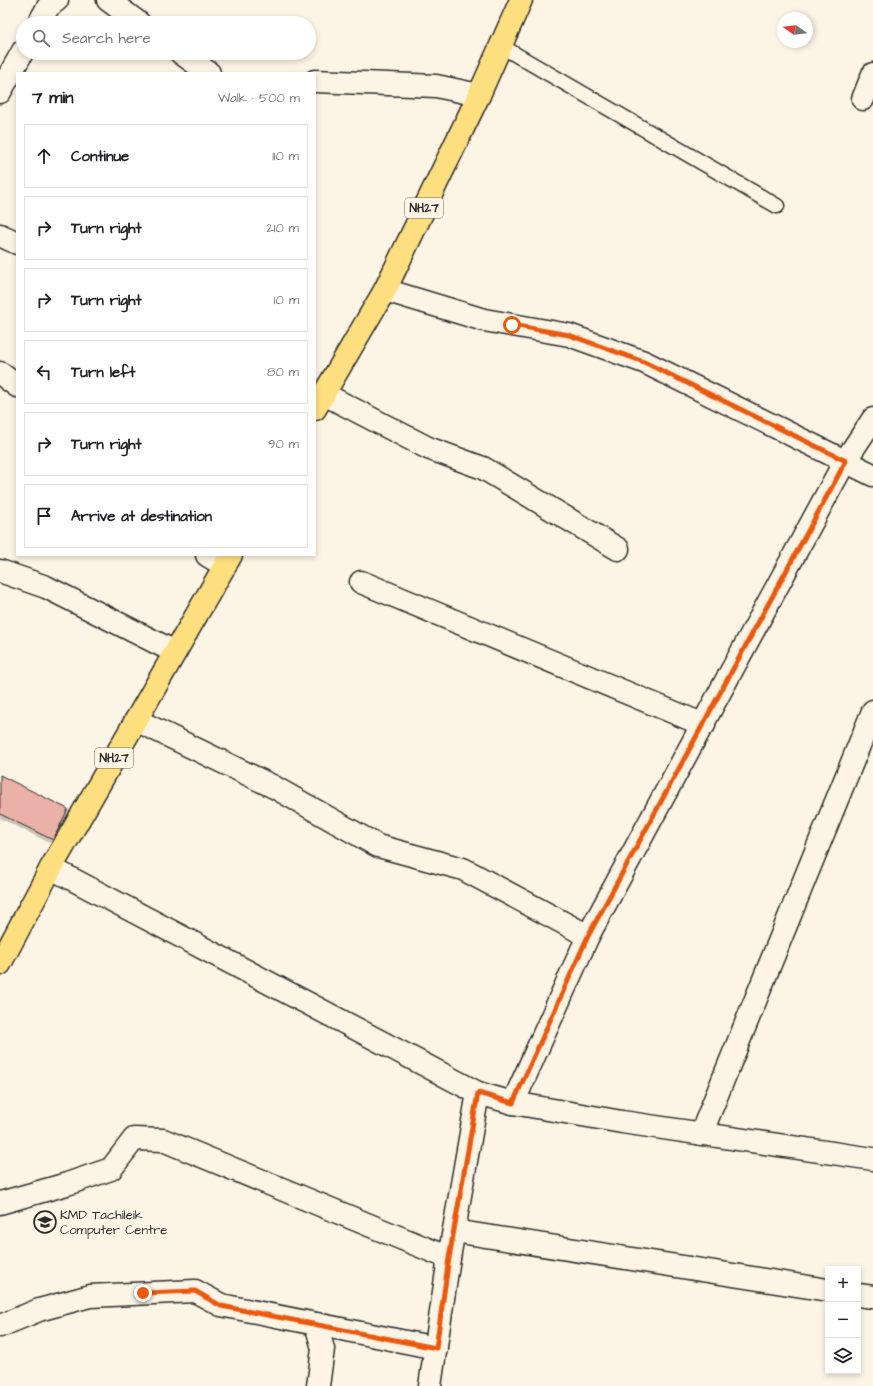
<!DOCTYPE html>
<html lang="en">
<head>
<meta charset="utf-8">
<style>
  body { margin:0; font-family:"Architects Daughter",sans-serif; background:#f6f6f6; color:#202124 }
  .controls { position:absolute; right:12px; bottom:12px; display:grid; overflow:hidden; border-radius:0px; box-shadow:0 2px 6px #0003 }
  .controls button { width:36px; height:36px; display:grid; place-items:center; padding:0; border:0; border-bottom:1px solid #e0e0e0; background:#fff; color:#202124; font:20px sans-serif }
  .compass { position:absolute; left:777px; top:12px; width:36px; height:36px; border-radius:50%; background:#fff; box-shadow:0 2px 6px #0003; rotate:284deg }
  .stop { position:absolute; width:12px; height:12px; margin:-9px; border:3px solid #ea580c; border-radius:50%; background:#fff }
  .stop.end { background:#ea580c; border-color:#fff; box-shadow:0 1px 4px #0008 }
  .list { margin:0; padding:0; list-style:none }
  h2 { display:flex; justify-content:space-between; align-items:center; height:52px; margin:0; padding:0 16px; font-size:17px }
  h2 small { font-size:13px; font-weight:400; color:#757577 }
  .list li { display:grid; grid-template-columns:26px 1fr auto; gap:12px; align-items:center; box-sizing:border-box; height:64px; margin:0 8px 8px; padding:0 8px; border:1px solid #e0e0e0; border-radius:0px }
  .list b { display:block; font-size:15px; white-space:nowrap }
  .list em { font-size:13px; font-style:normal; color:#757577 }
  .icon { flex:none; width:22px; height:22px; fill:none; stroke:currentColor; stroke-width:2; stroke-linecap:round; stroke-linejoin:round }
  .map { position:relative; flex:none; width:873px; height:1386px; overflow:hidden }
  .search { position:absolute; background:#fff; box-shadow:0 2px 6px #0003; left:16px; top:16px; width:300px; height:44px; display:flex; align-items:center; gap:10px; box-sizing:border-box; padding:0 14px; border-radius:22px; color:#757577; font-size:15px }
  .panel { position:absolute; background:#fff; box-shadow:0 2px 6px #0003; left:16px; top:72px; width:300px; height:484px; border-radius:0px }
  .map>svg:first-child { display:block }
  .shadow { fill:#0003 }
  .building { fill:#ebb1a9; stroke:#2b2b2b }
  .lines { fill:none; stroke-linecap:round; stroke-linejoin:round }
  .lane-casing { stroke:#2b2b2b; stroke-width:17 }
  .street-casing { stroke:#2b2b2b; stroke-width:25 }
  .primary-casing { stroke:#2b2b2b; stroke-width:25 }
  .lane { stroke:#fcf5e5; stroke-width:14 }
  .street { stroke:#fcf5e5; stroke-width:22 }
  .primary { stroke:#fedf80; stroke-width:22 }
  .route { stroke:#ea580c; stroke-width:5 }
  .labels { text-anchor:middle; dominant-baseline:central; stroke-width:4; stroke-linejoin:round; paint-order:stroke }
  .shield { fill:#fcf5e5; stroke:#6a6863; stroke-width:1 }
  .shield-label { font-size:12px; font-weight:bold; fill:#2b2b2b }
  .poi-label { font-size:13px; fill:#2b2b2b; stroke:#fcf5e5; text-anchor:start }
</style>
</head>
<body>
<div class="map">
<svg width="873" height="1386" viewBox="0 0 873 1386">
  <rect width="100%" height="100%" fill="#fcf5e5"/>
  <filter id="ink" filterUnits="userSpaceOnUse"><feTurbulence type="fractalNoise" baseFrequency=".025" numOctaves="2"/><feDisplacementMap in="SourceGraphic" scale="8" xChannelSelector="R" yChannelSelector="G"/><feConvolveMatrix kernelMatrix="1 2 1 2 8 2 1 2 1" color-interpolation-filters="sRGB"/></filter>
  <g filter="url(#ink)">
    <polygon class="shadow" points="0,776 67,810 76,819 62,849 0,818"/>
    <polygon class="building" points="0,775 68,809 53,840 0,814"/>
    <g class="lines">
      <g class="lane-casing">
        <polyline id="lane" points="501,46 777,206"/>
      </g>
      <g class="street-casing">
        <g id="street">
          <polyline points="108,0 139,23"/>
          <polyline points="39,23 48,7 57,0"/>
          <polyline points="181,53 209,73"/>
          <polyline points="315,81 436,86 479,95"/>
          <polyline points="0,92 23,51"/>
          <polyline points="863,99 873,74"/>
          <polyline points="0,235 17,243"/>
          <polyline points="385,290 484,320 569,335 644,362 873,475"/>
          <polyline points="0,373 17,386"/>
          <polyline points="324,394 428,448 483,468 618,549"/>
          <polyline points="207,555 225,566"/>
          <polyline points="0,571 46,587 175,652"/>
          <polyline points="361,582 704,725"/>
          <polyline points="136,720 274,787 378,846 463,869 588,936"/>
          <polyline points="51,868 478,1093 513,1103 622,1122 873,1159"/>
          <polyline points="513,1103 588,936 845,461 873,419"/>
          <polyline points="701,1134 873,711"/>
          <polyline points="0,1203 67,1184 111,1169 134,1139 163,1140 449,1258"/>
          <polyline points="454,1231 828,1290"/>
          <polyline points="858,1295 873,1297"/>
          <polyline points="316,1324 323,1349 318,1386"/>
          <polyline points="0,1326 39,1310 90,1296 195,1291 221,1305 436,1348"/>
          <polyline points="430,1386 449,1258 478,1093"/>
        </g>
      </g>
      <g class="primary-casing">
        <g id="primary">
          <polyline points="315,409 385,290 479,95 521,0"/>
          <polyline points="0,964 51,868 231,555"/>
        </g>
      </g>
      <use href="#lane" class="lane"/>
      <use href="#street" class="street"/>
      <use href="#primary" class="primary"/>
    </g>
  </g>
  <g class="lines" filter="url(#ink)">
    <polyline class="route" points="143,1293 195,1291 221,1306 436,1348 449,1258 478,1093 513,1103 588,936 846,461 644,362 569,335 512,325"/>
  </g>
  <defs>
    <g id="school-ring" transform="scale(1.15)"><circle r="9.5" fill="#fcf5e5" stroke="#2b2b2b" stroke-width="1.5"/><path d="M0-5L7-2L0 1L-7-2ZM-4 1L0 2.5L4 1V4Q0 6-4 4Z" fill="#2b2b2b"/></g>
  </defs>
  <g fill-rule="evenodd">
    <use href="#school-ring" x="45" y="1222"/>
  </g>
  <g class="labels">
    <g class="shield">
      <rect x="405" y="198" width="38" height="20" rx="3"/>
      <rect x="95" y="748" width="38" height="20" rx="3"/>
    </g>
    <g class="shield-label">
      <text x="424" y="208">NH27</text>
      <text x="114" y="758">NH27</text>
    </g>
    <g class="poi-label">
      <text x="60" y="1215">KMD Tachileik<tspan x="60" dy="15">Computer Centre</tspan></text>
    </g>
  </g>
</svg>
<div class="controls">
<button>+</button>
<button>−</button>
<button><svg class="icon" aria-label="layers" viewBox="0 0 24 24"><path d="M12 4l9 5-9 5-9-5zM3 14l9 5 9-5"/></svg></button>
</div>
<svg class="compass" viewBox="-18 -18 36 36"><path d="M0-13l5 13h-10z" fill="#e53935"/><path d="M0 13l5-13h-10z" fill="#757577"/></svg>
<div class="stop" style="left:512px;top:325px"></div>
<div class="stop end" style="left:143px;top:1293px"></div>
<div class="search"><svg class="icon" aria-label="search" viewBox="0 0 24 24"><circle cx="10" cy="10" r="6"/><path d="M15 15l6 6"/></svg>Search here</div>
<section class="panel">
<h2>7 min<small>Walk · 500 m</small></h2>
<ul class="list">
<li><svg class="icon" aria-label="ahead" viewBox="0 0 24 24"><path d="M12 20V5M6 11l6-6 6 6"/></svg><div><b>Continue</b></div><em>110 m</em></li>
<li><svg class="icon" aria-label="right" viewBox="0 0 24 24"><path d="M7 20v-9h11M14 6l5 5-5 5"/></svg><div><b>Turn right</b></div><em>210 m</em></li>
<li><svg class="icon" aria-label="right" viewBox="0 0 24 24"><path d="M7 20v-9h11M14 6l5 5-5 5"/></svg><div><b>Turn right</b></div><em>10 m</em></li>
<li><svg class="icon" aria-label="left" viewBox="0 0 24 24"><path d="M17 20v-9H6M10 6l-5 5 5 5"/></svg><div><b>Turn left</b></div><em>80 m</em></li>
<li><svg class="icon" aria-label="right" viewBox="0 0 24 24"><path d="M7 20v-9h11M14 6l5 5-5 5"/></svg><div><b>Turn right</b></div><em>90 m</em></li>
<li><svg class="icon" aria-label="arrive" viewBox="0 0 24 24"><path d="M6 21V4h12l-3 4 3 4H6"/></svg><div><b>Arrive at destination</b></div></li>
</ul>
</section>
</div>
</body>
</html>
